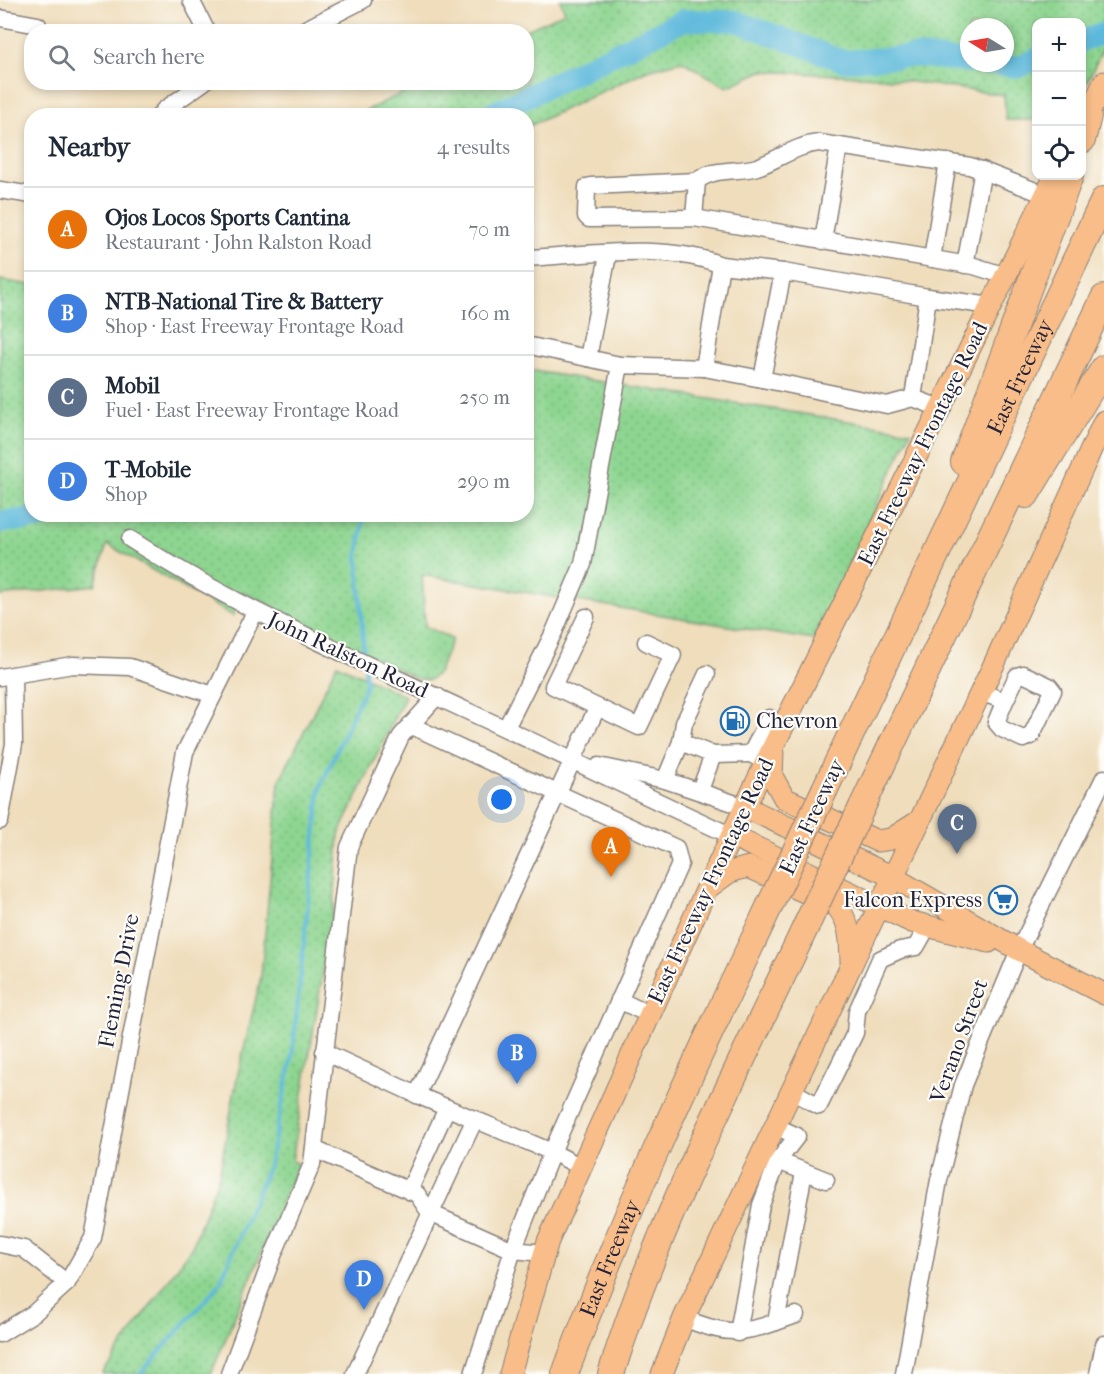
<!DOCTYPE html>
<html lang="en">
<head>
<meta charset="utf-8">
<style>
  body { margin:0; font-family:"IM FELL French Canon",serif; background:#f2f2f3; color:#1f2937 }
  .controls { position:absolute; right:18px; top:18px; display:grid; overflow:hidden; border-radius:12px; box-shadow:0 3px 9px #0003 }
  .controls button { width:54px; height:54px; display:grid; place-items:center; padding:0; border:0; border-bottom:2px solid #e0e1e3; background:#fff; color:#1f2937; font:30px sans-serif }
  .compass { position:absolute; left:960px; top:18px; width:54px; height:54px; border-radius:50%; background:#fff; box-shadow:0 3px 9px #0003; rotate:281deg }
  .you { position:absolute; left:502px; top:800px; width:21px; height:21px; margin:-15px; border:4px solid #fff; border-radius:50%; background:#1a73e8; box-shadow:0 0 0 9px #1a73e833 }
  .badge { display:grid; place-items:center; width:39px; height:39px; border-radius:50%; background:#1f6fb2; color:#fff; font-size:20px; font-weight:700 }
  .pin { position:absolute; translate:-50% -50px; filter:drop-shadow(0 2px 3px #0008) }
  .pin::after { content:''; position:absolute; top:32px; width:21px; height:18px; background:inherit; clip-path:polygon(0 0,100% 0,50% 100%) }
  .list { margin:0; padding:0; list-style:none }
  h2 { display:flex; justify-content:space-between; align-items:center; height:78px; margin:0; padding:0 24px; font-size:26px }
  h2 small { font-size:20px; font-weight:400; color:#747a83 }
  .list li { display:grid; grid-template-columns:39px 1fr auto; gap:18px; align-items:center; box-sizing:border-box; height:84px; padding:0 24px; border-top:2px solid #e0e1e3 }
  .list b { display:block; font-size:22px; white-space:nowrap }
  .list p { margin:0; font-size:20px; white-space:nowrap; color:#747a83 }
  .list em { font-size:20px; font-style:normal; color:#747a83 }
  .icon { flex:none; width:33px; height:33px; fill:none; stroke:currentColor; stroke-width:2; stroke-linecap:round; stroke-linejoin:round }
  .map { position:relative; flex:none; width:1104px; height:1374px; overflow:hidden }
  .search { position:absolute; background:#fff; box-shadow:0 3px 9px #0003; left:24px; top:24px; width:510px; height:66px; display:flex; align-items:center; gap:15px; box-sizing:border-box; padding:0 21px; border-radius:24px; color:#747a83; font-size:22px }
  .panel { position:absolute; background:#fff; box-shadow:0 3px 9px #0003; left:24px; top:108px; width:510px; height:414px; border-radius:24px }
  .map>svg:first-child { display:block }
  .green { fill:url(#green-dots); stroke:#587c66; stroke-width:1.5; fill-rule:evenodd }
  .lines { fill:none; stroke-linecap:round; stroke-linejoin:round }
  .stream { stroke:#5db9db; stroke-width:4 }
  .river { stroke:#5db9db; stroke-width:22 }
  .minor-casing { stroke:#88807b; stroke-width:19 }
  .major-casing { stroke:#88807b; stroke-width:23 }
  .highway-casing { stroke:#88807b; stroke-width:28 }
  .minor { stroke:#fff; stroke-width:16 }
  .major { stroke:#f8bd88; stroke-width:21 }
  .highway { stroke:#f8bd88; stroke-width:26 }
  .highway-bridge-casing { stroke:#88807b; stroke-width:28; stroke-linecap:butt }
  .highway-bridge { stroke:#f8bd88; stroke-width:26 }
  .labels { text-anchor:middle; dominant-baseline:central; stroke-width:4.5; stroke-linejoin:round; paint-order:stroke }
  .street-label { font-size:22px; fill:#22223b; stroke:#fdfcf7 }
  .poi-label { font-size:22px; fill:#22223b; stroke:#fdfcf7; text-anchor:start }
</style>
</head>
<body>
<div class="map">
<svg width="1104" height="1374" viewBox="0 0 1104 1374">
  <defs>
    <pattern id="green-dots" width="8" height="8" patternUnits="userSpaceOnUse" patternTransform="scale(1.5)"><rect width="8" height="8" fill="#8dd590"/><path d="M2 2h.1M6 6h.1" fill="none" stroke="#79b77d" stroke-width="1.8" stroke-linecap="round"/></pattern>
  </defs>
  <rect width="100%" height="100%" fill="#fdfcf7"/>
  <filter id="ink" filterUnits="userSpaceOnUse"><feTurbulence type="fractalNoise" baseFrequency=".0167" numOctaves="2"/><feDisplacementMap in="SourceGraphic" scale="12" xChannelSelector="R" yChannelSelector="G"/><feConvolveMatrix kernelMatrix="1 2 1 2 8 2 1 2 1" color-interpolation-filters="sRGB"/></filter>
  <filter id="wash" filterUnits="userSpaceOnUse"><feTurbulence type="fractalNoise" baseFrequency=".008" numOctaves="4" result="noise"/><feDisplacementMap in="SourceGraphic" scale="24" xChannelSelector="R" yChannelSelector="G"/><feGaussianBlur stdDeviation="1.35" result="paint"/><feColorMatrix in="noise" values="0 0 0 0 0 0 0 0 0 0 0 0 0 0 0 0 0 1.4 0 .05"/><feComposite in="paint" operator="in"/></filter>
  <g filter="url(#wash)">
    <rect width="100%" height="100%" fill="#efddbb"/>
    <g class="green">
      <path d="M560,0H1104V46L1082,93V22H1036V120H1006L1004,95L877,77L762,71L727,87L682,61L647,70L527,127L526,116L357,115L423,83L526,82L525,31L565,12ZM969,27H1005V63H969Z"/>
      <polygon points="0,280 31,285 32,514 526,514 527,370 911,431 813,640 422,575 425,626 452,639 438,673 429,680 417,679 243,592 233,616 107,544 95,585 0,596"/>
      <polygon points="337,664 405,696 339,835 334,904 292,1161 298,1164 211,1374 102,1374 192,1247 219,1176 237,1078 261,977 279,782"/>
    </g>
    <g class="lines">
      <g class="stream">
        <polyline points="364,514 358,556 364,659"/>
        <polyline points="140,1374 219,1285 269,1165 292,1058 320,788 366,685 365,669"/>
      </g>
      <g class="river">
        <polyline points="1082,41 1104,33"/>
        <polyline points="983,63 1019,67 1036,59"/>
        <polyline points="487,116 684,20 736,21 843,61 917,56 969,62"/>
        <polyline points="0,522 42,518 45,514"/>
      </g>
    </g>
  </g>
  <g filter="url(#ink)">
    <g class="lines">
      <g class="minor-casing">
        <g id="minor">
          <polyline points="191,0 207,32"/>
          <polyline points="0,18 38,25"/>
          <polyline points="300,32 363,0"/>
          <polyline points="159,116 164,110 204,82"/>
          <polyline points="0,190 32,195"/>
          <polyline points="694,218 697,181"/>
          <polyline points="823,241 839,146"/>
          <path d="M526,258C586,255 665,242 721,265"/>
          <polyline points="932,259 948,162"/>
          <polyline points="965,265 983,170"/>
          <path d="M1006,276L974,266L694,218L589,219L586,216L587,187L591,186L697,181C714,167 737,173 757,167C778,160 796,145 819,143L970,166L1046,195"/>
          <polyline points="526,345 620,365"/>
          <polyline points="588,358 608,255"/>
          <polyline points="762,379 704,368 721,265 783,272"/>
          <polyline points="913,398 887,405 762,379 783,272 928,297"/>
          <polyline points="940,408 913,398 928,297 991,306"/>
          <path d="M130,539C237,608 350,656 465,710C555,751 642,795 732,836"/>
          <polyline points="586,617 553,686 639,727 673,655 646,642"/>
          <polyline points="0,677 73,665 130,667 213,695"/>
          <polyline points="980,692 1005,701 996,722 1002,729 1023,739 1031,736 1053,691 1049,686 1023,674 1017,676 1005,701"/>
          <polyline points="410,725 676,848 680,864 552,1152 513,1250 544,1253"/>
          <polyline points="506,728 554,632 583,564 620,365 704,368"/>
          <polyline points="681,742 684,723 707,674"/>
          <polyline points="713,755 751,754"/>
          <polyline points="599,766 665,780 745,807"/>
          <polyline points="772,766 751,754 769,718 783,726"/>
          <polyline points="665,780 681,742 713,755 700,790"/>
          <polyline points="0,821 14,744 13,675"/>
          <polyline points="619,1000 650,1015"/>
          <polyline points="324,1052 417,1095 597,708"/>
          <polyline points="792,1091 819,1106 855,1033 857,1011 880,959 900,950 916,947 928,926"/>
          <polyline points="417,1095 552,1152 581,1167"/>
          <polyline points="314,1149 417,1194 430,1213 513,1250 473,1374"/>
          <polyline points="778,1161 826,1180"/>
          <polyline points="409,1191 447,1108"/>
          <polyline points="0,1244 24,1249 67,1283"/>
          <path d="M684,1318C719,1333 739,1336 776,1322L804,1172"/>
          <polyline points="776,1322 796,1315"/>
          <polyline points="738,1333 761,1205 778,1161 797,1136 775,1126"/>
          <polyline points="0,1334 34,1313 67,1283 93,1238 185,752 255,612"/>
          <polyline points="229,1374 274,1253 312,1164 349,847 401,736 437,696"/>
          <polyline points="355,1374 475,1119"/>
          <polyline points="904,1374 939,1180 963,1085 1019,950 1104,778"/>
          <polyline points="1098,1374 1104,1344"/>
        </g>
      </g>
      <g class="major-casing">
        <g id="major">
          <polyline points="1082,128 1104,82"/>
          <polyline points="773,753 772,776 784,798 877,841 891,839 919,821"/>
          <polyline points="745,807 893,877 1019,950 1104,994"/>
          <polyline points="732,836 912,922 989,942"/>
          <path d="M709,887L730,872L748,867L836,906C851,922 850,940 851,961"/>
          <polyline points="510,1374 548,1241 707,888 773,747 1055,176"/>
          <polyline points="662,1374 684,1318 996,660 1104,421"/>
        </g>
      </g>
      <g class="highway-casing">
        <g id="highway">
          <polyline points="1082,140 1088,116"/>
          <polyline points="964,462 1070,176"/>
          <polyline points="1026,495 1104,368"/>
          <path id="s1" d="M825,789L1104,200"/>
          <polyline points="862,807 1104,298"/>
          <path id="s2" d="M565,1374C623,1214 696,1061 769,907"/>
          <path d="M611,1374C659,1219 737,1073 806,926"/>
        </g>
      </g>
      <use href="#minor" class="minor"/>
      <use href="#major" class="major"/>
      <use href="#highway" class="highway"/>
      <g class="highway-bridge-casing">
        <g id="highway-bridge">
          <polyline points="769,907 825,789"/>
          <polyline points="806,926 862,807"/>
        </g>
      </g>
      <use href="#highway-bridge" class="highway-bridge"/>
    </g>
  </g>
  <defs>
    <g id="fuel-ring" transform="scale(1.5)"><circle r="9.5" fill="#fdfcf7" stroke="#1f6fb2" stroke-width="1.5"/><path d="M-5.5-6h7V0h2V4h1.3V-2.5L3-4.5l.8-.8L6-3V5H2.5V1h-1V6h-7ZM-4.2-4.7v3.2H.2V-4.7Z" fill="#1f6fb2"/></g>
    <g id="supermarket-ring" transform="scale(1.5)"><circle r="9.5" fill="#fdfcf7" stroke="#1f6fb2" stroke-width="1.5"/><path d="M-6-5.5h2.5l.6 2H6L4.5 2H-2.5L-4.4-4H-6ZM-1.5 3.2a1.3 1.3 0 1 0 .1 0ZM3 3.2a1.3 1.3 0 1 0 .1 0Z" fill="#1f6fb2"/></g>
  </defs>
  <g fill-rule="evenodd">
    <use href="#fuel-ring" x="735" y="721"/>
    <use href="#supermarket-ring" x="1003" y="900"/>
  </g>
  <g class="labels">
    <g class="street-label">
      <text stroke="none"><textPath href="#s1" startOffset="456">East Freeway</textPath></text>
      <text transform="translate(923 444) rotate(-64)">East Freeway Frontage Road</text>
      <text transform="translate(348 655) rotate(25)">John Ralston Road</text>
      <text transform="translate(812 817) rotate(-65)">East Freeway</text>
      <text transform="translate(711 881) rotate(-65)">East Freeway Frontage Road</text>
      <text transform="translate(119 981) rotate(-79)">Fleming Drive</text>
      <text transform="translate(959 1041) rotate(-70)">Verano Street</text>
      <text stroke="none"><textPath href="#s2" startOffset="124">East Freeway</textPath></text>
    </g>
    <g class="poi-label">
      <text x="756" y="721">Chevron</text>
      <text x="982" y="900" text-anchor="end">Falcon Express</text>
    </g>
  </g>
</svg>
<div class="controls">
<button>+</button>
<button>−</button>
<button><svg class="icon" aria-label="locate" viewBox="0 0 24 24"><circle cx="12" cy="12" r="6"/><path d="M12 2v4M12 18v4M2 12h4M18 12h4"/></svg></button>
</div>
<svg class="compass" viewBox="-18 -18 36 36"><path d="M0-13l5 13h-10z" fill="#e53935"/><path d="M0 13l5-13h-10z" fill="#747a83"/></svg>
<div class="you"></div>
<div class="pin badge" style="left:611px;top:877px;background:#e8710a">A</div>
<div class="pin badge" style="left:517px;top:1084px;background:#3f7fe0">B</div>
<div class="pin badge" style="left:957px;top:854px;background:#5c6f8a">C</div>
<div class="pin badge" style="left:364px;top:1310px;background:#3f7fe0">D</div>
<div class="search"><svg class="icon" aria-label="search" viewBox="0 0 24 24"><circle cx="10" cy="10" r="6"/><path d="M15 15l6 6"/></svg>Search here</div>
<section class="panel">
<h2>Nearby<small>4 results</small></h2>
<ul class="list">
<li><span class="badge" style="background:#e8710a">A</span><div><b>Ojos Locos Sports Cantina</b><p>Restaurant · John Ralston Road</p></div><em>70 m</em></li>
<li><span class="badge" style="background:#3f7fe0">B</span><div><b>NTB-National Tire &amp; Battery</b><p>Shop · East Freeway Frontage Road</p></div><em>160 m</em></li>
<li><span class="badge" style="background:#5c6f8a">C</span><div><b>Mobil</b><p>Fuel · East Freeway Frontage Road</p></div><em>250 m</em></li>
<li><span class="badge" style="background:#3f7fe0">D</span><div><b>T-Mobile</b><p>Shop</p></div><em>290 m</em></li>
</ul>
</section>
</div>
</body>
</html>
